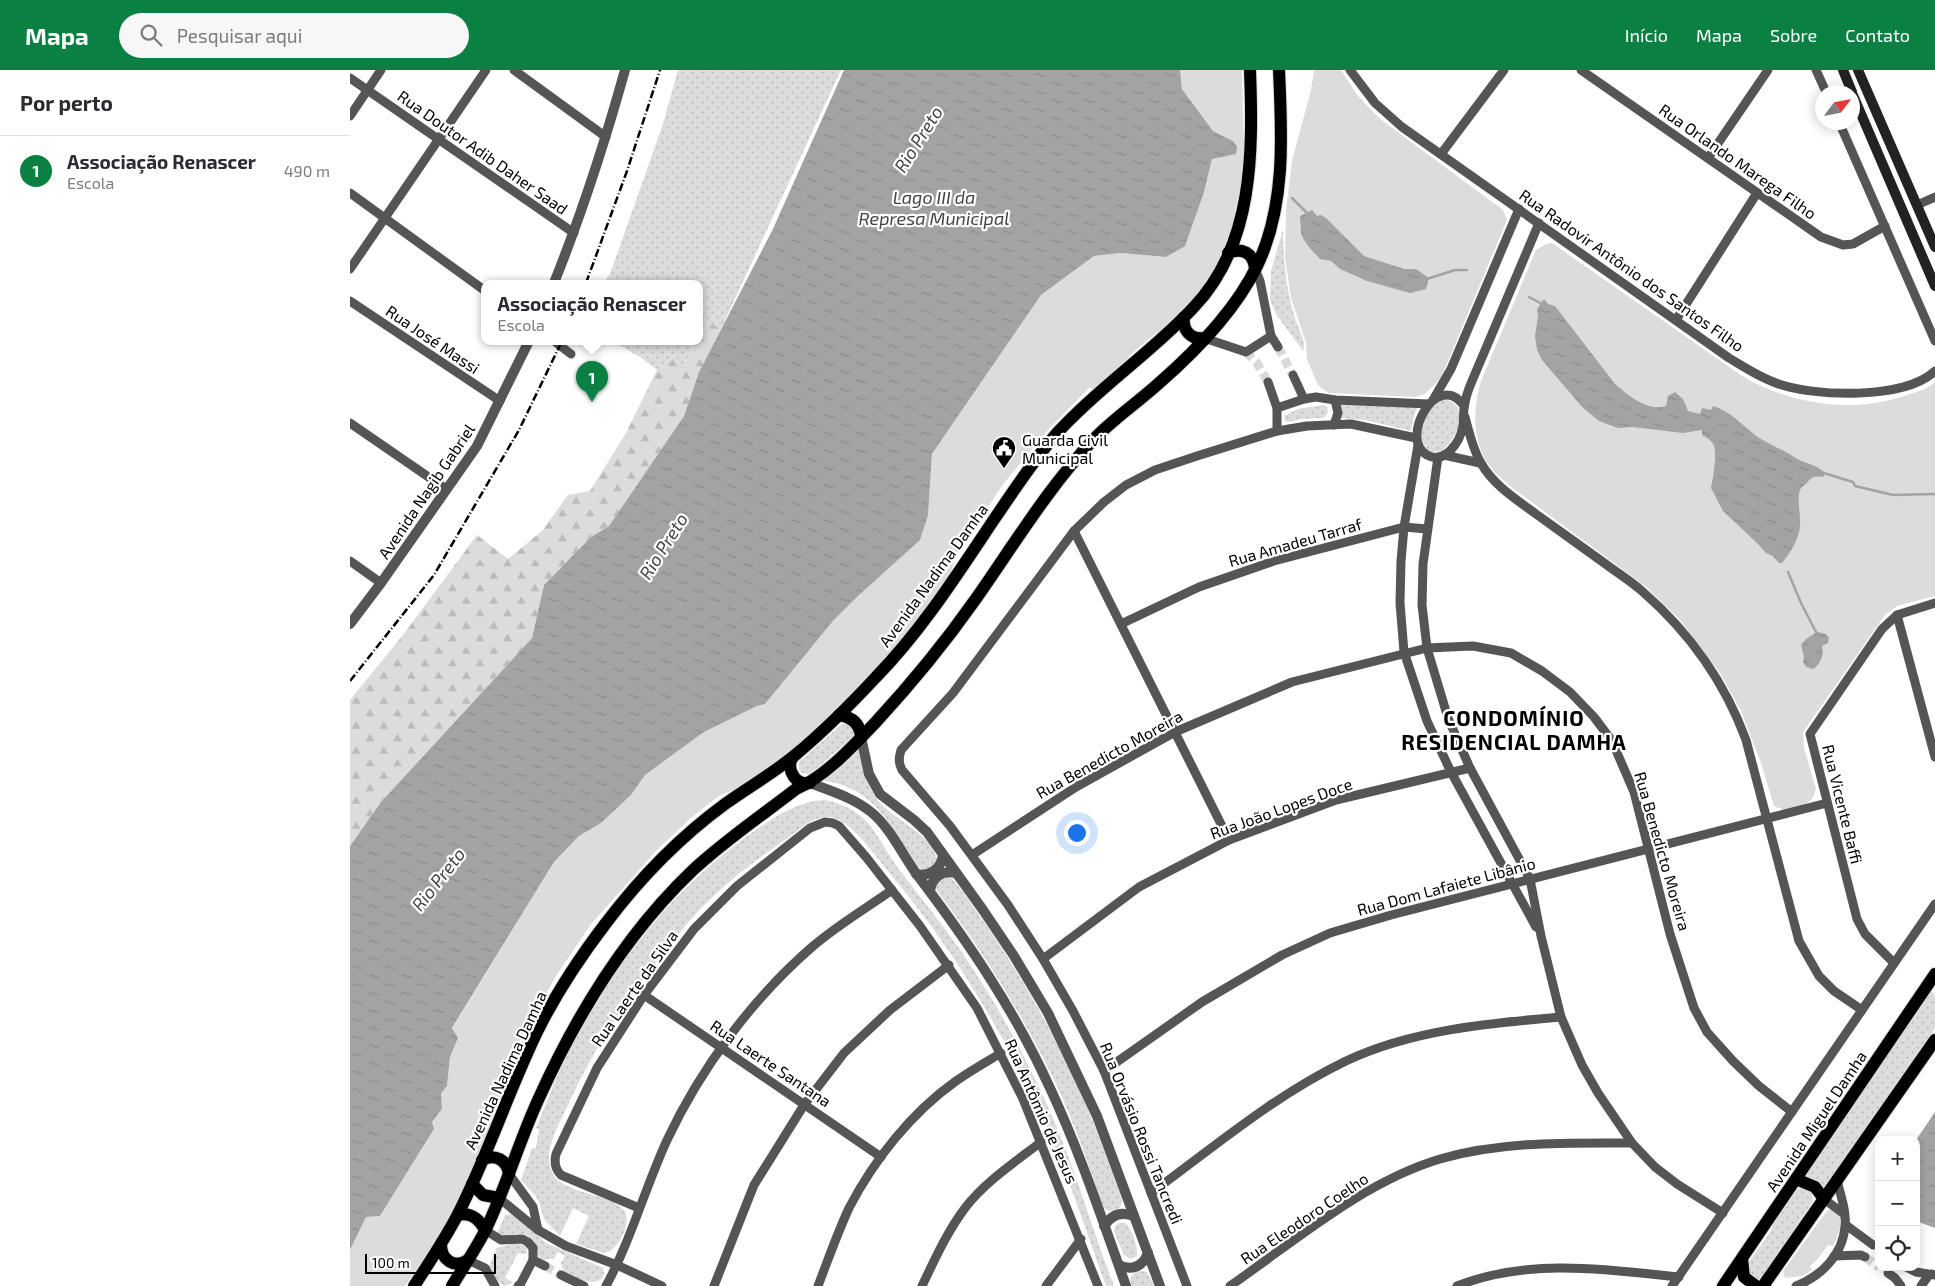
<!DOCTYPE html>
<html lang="pt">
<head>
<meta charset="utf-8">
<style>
  body { margin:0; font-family:"Exo 2",sans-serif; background:#f7f7f7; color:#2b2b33 }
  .controls { position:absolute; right:15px; bottom:15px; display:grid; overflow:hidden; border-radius:10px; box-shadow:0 2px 12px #0003 }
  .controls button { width:45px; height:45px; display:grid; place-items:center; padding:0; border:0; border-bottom:1px solid #e1e1e2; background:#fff; color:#2b2b33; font:25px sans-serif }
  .compass { position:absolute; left:1465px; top:15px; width:45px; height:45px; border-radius:50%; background:#fff; box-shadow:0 2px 12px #0003; rotate:58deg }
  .scale { position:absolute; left:15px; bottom:12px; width:131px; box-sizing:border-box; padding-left:5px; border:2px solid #000; border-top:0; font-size:14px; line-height:18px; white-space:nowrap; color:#000; -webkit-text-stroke:4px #fff; paint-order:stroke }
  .you { position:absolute; left:726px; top:762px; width:18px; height:18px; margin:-12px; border:4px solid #fff; border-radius:50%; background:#1a73e8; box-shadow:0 0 0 8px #1a73e833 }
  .badge { display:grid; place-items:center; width:32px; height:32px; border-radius:50%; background:#0b8043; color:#fff; font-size:16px; font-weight:700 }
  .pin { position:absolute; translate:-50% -41px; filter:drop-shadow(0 1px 2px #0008) }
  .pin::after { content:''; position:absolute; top:26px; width:18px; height:15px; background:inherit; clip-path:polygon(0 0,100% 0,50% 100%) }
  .popup { position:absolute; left:131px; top:210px; width:222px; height:65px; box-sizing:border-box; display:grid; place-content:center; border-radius:10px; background:#fff; filter:drop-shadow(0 1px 4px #0005); font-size:16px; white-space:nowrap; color:#7c7c81 }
  .popup b { font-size:19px; color:#2b2b33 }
  .popup::after { content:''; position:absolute; left:50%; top:100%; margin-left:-10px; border:10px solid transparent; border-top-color:#fff }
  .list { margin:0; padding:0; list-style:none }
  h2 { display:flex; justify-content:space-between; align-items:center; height:65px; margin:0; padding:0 20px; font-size:21px }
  h2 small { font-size:16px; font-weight:400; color:#7c7c81 }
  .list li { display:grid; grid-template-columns:32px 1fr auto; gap:15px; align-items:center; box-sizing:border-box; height:70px; padding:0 20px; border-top:1px solid #e1e1e2 }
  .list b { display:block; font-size:19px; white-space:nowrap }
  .list p { margin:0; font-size:16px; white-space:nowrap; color:#7c7c81 }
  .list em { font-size:16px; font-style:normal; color:#7c7c81 }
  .icon { flex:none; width:28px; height:28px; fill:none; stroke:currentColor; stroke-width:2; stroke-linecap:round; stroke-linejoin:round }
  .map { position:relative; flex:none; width:1585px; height:1216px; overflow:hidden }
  header { display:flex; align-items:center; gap:30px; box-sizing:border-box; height:70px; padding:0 25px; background:#0b8043; color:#fff }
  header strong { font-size:24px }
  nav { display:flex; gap:28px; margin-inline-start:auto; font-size:18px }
  .search { width:350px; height:45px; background:#f7f7f7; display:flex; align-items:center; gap:12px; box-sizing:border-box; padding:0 18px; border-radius:28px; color:#7c7c81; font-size:19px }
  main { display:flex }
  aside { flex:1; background:#fff }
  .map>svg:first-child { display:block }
  .grass { fill:url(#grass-dots) }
  .forest { fill:url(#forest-firs) }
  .park { fill:#dcdcdc }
  .water { fill:url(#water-ripples) }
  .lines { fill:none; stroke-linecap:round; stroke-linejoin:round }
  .stream { stroke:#a3a3a3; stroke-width:2.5 }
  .minor-tunnel { stroke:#d9d9d9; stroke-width:9; stroke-dasharray:9 4.5; stroke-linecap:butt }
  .primary-casing { stroke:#dbdbdb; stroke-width:14 }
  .minor { stroke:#555; stroke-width:9 }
  .tertiary { stroke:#555; stroke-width:10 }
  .secondary { stroke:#222; stroke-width:10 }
  .primary { stroke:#000; stroke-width:12 }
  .rail { stroke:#000; stroke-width:2.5; stroke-dasharray:8 2.5 1 2.5; stroke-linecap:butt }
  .labels { text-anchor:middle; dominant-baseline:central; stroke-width:4.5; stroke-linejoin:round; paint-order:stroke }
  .street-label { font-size:16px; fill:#000; stroke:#fff }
  .poi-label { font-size:16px; fill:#000; stroke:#fff; text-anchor:start }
  .water-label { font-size:18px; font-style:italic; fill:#444; stroke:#fff }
  .district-label { font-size:21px; font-weight:bold; letter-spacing:1px; fill:#000; stroke:#fff }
</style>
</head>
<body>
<header>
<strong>Mapa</strong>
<div class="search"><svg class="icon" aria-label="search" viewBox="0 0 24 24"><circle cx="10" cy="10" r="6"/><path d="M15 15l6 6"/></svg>Pesquisar aqui</div>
<nav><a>Início</a><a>Mapa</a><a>Sobre</a><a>Contato</a></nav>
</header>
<main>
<aside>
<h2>Por perto<small></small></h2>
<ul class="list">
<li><span class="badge">1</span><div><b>Associação Renascer</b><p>Escola</p></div><em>490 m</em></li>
</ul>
</aside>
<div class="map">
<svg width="1585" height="1216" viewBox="0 0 1585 1216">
  <defs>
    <pattern id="grass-dots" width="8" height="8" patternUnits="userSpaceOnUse" patternTransform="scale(1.25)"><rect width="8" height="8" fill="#dcdcdc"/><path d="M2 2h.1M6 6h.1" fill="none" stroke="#bbb" stroke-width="1.8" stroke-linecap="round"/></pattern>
    <pattern id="forest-firs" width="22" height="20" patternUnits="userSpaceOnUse" patternTransform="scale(1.25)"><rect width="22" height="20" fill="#dcdcdc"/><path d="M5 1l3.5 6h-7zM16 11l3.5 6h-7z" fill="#bbb"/></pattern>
    <pattern id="water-ripples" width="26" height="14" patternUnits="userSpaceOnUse" patternTransform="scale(1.25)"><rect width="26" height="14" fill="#a3a3a3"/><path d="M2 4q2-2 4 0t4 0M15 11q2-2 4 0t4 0" fill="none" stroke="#8b8b8b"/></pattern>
  </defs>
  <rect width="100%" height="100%" fill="#fff"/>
  <g class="grass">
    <polygon points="328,0 491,0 371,259 357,251 350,266 350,213 254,213 260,204 313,54"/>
    <path d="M933,159C933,189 936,220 945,248C948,258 957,272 953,281L926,244L920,230L921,201Z"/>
    <polygon points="262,271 347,271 333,297 324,285 307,300 290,287"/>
    <path d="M1096,329C1122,340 1107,367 1092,381L1081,382C1060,369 1077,334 1096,329Z"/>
    <polygon points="973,335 977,337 978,342 974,348 951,349 941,352 935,351 934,346 948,339"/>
    <polygon points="990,335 1068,336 1064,345 1061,361 1015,350 990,348"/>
    <polygon points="492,654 496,654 503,659 503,667 460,704 452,703 449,700 449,692"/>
    <path d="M509,677C513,697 516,718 531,734C549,753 579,762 587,789L584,798L572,800L567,796C545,765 534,732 495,716C488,713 480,712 472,710Z"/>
    <path d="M475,730C524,741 525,768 551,802C571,828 592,854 611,881C646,932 677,988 702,1046C726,1101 742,1159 764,1216H756C737,1164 720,1111 698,1060C656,966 603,878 537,800C524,784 505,757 487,749C477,744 467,748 458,753C427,776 393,798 365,825C349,839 335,856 322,873C280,923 245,976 218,1035C210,1053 193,1080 201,1100C210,1125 259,1122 275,1141C281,1155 269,1180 254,1183L226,1174L239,1146L223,1138L210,1166L194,1149L189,1132L185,1125L171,1110L182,1078H186L189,1059L186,1058C195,1037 203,1015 212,995C255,905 319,822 400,764C423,748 447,731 475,730Z"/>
    <path d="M600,807L604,810C650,871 690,936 723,1005C742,1045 757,1088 772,1129C772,1141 762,1145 753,1137C739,1095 724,1052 705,1012C672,944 633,881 587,821L586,815L589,809Z"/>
    <polygon points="1580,920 1585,926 1585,958 1475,1121 1451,1109"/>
    <path d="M1452,1117L1461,1121L1463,1131L1411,1209C1401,1209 1396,1201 1399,1192L1421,1161L1425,1148L1445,1121Z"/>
    <path d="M162,1144L196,1173L253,1198L254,1204L252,1209C241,1216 224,1208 212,1202L213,1199L211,1193L215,1186L208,1182L204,1189H196L194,1193C188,1189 188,1185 187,1179C183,1160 165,1163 151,1168L146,1166L155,1145Z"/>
    <path d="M769,1153H775C782,1159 788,1177 787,1186L781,1189L774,1185L764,1162L765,1156Z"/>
    <polygon points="165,1173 176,1176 177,1184 168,1183 155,1208 162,1212 161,1214 154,1216 147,1210 139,1196 147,1178"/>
    <polygon points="787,1200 797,1202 804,1216 781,1216 780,1208"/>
  </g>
  <polygon class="forest" points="357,251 371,259 349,302 334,346 259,456 241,467 194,515 182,568 31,732 0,776 0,630 53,565 127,465 158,489 192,461 218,425 240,421 276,363 307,300 324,285 334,296 347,271 350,271 350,266"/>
  <g class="park">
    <polygon points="830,0 892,0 894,80 891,114 882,158 866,196 846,228 814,260 806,263 780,285 774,295 746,319 739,318 698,360 654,413 607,483 600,504 565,556 485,642 445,677 392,716 369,726 342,747 307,780 241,854 206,906 171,968 160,993 154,1021 120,1106 92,1163 55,1216 0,1216 0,1180 16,1147 30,1146 84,1059 82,1052 92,1039 91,1022 97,1016 100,987 108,968 102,959 204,792 229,766 251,753 281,725 295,705 354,662 407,636 415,634 483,551 509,525 578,445 582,384 691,225 744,186 771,183 816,187 854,122 862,89 873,86 883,71 863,61 832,19"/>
    <polygon points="964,0 991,0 1008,26 1030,49 1153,140 1157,150 1091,308 1075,324 1065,327 979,323 971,318 967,313 957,289 956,273 941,228 935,187 936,140 942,91 961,20"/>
    <path d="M1202,173L1392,306C1440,334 1500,344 1554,326C1565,322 1577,320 1585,312V526L1547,536L1535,545L1453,662L1454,678L1466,719L1463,728L1456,734L1434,740L1424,736L1411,693L1391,641L1370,603L1330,550L1295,516L1160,416C1155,411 1148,406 1143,400C1122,377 1122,340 1131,311L1186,180L1196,174Z"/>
    <path d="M1483,1139C1496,1149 1489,1163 1483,1176L1478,1175L1467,1190L1460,1196L1462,1200L1452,1206L1435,1208L1433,1201L1474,1145L1478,1140Z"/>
  </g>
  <g class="water">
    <polygon points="494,0 830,0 832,19 863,61 883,71 887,77 886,84 862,89 854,122 835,176 816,187 771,183 744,186 691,225 582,384 578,445 570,470 509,525 483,551 415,634 407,636 354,662 295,705 281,725 251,753 229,766 204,792 102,958 108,968 100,987 97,1016 91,1023 92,1039 82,1052 84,1059 30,1146 16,1147 0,1180 0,776 31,732 182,568 194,515 241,467 259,456 334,346 349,302 422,161"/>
    <polygon points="962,140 967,146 971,145 977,149 1014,186 1054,199 1066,199 1079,208 1076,219 1060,223 1017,211 990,199 981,191 970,189 959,177 954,170 951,163 950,146"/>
    <path d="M1194,229L1198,234L1205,236L1265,314C1279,326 1298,342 1316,336L1318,326L1325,322L1333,329L1338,341L1350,344L1352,338L1361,340L1363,336C1383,342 1394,358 1411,369C1422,376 1434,380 1444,387C1454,394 1467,394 1475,403L1474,407C1466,405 1461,407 1457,413C1456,414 1452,417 1451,418C1445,429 1453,449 1449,462C1446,474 1440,483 1432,493H1429L1423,486L1416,483L1408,474L1373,441L1361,418C1363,409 1367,385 1364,376C1362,370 1357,368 1352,365V360L1333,363L1282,357L1268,358L1249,351L1233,338L1192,290L1187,280L1185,266L1188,246L1187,239Z"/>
    <path d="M1467,562L1476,564L1479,568L1478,573L1472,576C1474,584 1471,594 1463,599L1456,597L1453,592L1454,587L1451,575L1456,569Z"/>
    <polygon points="1585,1042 1585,1158 1566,1151 1566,1070"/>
  </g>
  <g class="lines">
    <g class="stream">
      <polyline points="942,128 959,145"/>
      <polyline points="1077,209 1105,200 1117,200"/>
      <polyline points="1179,227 1192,234"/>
      <polyline points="1474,403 1503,412 1505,416 1543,425 1585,424"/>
      <polyline points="1438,502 1451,533 1467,564"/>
    </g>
    <g class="minor-tunnel">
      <polyline points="928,277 943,305"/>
      <polyline points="896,282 907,293 918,312"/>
      <polyline points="1515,1187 1529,1197"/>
      <polyline points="195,1196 211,1205"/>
    </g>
    <g class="primary-casing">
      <g id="primary">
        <path d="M878,183C892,177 904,183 905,199"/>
        <path d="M834,247C832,260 841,270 854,268"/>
        <path d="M489,645C502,647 510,654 511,667"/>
        <path d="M442,688C436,700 446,716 460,713"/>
        <path d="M132,1090C145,1083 157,1090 159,1104"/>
        <polyline points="1446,1109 1465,1117 1474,1129"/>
        <polyline points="122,1114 133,1125 149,1128"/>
        <path d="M108,1145C121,1142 129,1149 135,1160"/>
        <path d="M91,1174C91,1190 104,1199 118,1190"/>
        <polyline points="1392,1189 1394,1207 1406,1216"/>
        <path d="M64,1216C79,1193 95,1169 108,1144C138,1085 158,1022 187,962C206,923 230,887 256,853C290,808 330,767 375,734C397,718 422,704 444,686C473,662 500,635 526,607C572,560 608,503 645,448C665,419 684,389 708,362C749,317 801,283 843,238C904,175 903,82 900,0"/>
        <path d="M102,1216C113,1198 125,1180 135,1161C156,1118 169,1071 189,1028C227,944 275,865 342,801C374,771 411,746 446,719C476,706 502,677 525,653C561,614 594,574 625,530C663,476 698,418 743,370C763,349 787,333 808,314C846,281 885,241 907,196C936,136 932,65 929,0"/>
        <polyline points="1373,1216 1585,904"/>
        <polyline points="1413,1216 1585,970"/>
      </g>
    </g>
    <g class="minor">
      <polyline points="164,0 256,67"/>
      <path d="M1000,0L1025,33L1052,57L1379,288C1394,297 1409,307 1426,313C1463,327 1555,330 1585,301"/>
      <polyline points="1231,0 1471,167 1493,175 1503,174 1535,156"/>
      <polyline points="1466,0 1476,22"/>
      <polyline points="0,8 224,163"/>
      <polyline points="0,46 31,0"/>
      <polyline points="1489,52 1585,271"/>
      <polyline points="1091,84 1154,0"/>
      <polyline points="1358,88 1418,0"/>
      <polyline points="0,123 134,220"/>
      <polyline points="1567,135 1585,127"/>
      <polyline points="0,199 136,0"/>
      <polyline points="0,231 150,331"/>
      <polyline points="1326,250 1407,123"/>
      <polyline points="921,266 928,277"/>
      <polyline points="854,268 896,282 921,266 910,211 905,199"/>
      <polyline points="204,271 221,284"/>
      <polyline points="943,305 954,329"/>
      <polyline points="918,312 927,338 927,361"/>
      <polyline points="1083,330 1101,299 1169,139"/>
      <path d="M1114,336C1088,298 1048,369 1077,385C1095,395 1110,372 1113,356C1114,348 1113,340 1115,333C1116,326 1119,318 1122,311L1189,153"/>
      <polyline points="927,338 954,329 966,327 985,330 1079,334"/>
      <path d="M1115,347C1119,362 1123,380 1131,393C1143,415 1167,430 1186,444C1210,461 1233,478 1257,495C1269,504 1282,512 1293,522C1340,563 1375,613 1396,670L1449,871L1469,906L1484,921L1512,940"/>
      <polyline points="0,353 96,419"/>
      <polyline points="984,355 988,343 985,330"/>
      <polyline points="1068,375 1054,457 1051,491 1050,533 1054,582 1077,651 1101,702 1186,857"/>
      <polyline points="1094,385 1130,393"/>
      <polyline points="1088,387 1073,494 1072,535 1077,578 1098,648 1120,698 1180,809 1191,866 1211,947 1232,995 1248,1023 1282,1073 1305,1097 1327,1114 1373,1143"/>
      <polyline points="724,461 879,770"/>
      <polyline points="0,491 31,513"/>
      <polyline points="1547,545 1585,687"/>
      <polyline points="771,554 849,517 924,491 1054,457 1077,459"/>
      <polyline points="622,785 726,717 825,662 942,612 1077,578 1123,576 1161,583 1192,601 1220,622 1244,647 1262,671 1284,722 1320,864 1344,938 1357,962 1383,991 1409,1016 1442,1042"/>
      <polyline points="693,889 789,817 879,770 986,730 1120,698"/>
      <polyline points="1544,893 1515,864 1507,849 1460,664 1532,559 1547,545 1585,533"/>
      <polyline points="294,925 531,1087"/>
      <polyline points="754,1001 852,932 932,885 980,863 1041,845 1477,733"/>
      <polyline points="159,1104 183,1137 188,1160"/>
      <path d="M801,1123C864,1077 925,1025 996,991C1061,960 1140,953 1211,947"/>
      <polyline points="149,1128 188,1160 216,1176 267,1195 312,1216"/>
      <polyline points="1474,1129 1494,1144"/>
      <path d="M289,1138L211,1105C205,1099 204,1092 206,1084L247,998L294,925L344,859L387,816L460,758L475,752L483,753L489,756L516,787L570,856L627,938L673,1029L748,1216"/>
      <polyline points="1496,1155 1523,1175"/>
      <polyline points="135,1160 151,1170 172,1169 178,1172 183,1178 183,1190 171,1213 168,1216"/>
      <polyline points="1484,1186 1511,1185 1515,1187"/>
      <polyline points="118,1190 135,1198 145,1216"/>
      <polyline points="183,1190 195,1196"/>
      <polyline points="1556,1197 1566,1202 1585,1205"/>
      <polyline points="1538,1203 1545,1208 1551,1216"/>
      <polyline points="211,1205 234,1216"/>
      <path d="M256,1216C281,1170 295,1118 317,1070C351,998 402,929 462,877C486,856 515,839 542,820"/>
      <polyline points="364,1216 404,1115 454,1035 494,983 540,940 599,895"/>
      <path d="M468,1216C478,1190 487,1164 499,1138C524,1090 561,1043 606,1011C620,1001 636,992 651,983"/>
      <path d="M572,1216C585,1189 597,1162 615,1138C635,1112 665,1092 691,1072"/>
      <polyline points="696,1216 731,1169"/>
      <path d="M837,1216L754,1001L723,941L693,889L658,835L600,756L552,700C548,692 549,687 551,680L603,623L724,461L754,432L776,415L805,400L847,386L927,361L957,356L1001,354L1066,368"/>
      <path d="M880,1216C945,1171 1013,1112 1090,1089C1152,1071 1218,1073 1282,1073"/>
      <path d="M1107,1216C1178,1188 1255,1199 1329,1207"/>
      <polyline points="1322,1216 1585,834"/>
      <path d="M1446,1216C1471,1206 1493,1185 1495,1156C1497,1142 1490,1124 1487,1110"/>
      <polyline points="1571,1216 1579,1205 1582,1204"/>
    </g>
    <g class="tertiary">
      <path d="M204,213C232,143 255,72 275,0"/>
      <polyline points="0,554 31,513 127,376 179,271"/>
      <polyline points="511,667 519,704 530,724 564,750 577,762 633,840 664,886 698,943 747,1046 810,1216"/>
      <path d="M460,713C481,721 504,728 521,742C540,757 553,786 568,806C619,873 665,941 700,1018C730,1082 752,1149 776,1216"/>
      <path d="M566,804C580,807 591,799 593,785"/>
      <path d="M580,821C582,807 592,800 606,803"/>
      <path d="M754,1156C761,1145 771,1141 784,1146"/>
      <path d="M769,1195C781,1201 793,1197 798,1183"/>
    </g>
    <g class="secondary">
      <polyline points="1493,0 1502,22"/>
      <polyline points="1508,0 1585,177"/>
      <polyline points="1502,23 1585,216"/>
    </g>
    <use href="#primary" class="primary"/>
    <g class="rail">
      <polyline points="236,213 277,101 310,0"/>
      <polyline points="0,611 84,505 169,360 212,271"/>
    </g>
  </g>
  <defs>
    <g id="civic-pin" transform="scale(1.25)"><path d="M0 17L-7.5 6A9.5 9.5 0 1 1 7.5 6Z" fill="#000" stroke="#fff"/><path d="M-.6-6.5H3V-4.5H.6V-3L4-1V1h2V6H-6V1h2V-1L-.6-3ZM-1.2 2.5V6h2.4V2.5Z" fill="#fff"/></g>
  </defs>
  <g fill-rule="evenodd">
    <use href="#civic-pin" x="654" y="378"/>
  </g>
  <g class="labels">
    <g class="street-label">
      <text transform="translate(133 82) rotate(35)">Rua Doutor Adib Daher Saad</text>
      <text transform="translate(1388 91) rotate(35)">Rua Orlando Marega Filho</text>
      <text transform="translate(1282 200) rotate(35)">Rua Radovir Antônio dos Santos Filho</text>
      <text transform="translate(83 269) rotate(34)">Rua José Massi</text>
      <text transform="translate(76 421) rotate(-56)">Avenida Nagib Gabriel</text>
      <text transform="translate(945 472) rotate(-16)">Rua Amadeu Tarraf</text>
      <text transform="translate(583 505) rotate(-54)">Avenida Nadima Damha</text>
      <text transform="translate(759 684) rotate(-29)">Rua Benedicto Moreira</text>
      <text transform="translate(1493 734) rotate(76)">Rua Vicente Baffi</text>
      <text transform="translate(931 738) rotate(-20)">Rua João Lopes Doce</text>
      <text transform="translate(1313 781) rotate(74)">Rua Benedicto Moreira</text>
      <text transform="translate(1096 816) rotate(-15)">Rua Dom Lafaiete Libânio</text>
      <text transform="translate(284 918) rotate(-55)">Rua Laerte da Silva</text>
      <text transform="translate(421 993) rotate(34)">Rua Laerte Santana</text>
      <text transform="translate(155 1000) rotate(-65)">Avenida Nadima Damha</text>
      <text transform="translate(692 1041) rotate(66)">Rua Antômio de Jesus</text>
      <text transform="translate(1466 1051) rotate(-56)">Avenida Miguel Damha</text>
      <text transform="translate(792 1063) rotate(68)">Rua Orvásio Rossi Tancredi</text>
      <text transform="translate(954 1148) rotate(-34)">Rua Eleodoro Coelho</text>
    </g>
    <g class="poi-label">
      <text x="672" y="369">Guarda Civil<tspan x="672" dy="18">Municipal</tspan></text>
    </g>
    <g class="water-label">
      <text transform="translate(568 69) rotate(-58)">Rio Preto</text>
      <text x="584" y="127">Lago III da<tspan x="584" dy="21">Represa Municipal</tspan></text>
      <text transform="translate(313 476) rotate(-58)">Rio Preto</text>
      <text transform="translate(88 809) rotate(-52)">Rio Preto</text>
    </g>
    <g class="district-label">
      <text x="1164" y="647">CONDOMÍNIO<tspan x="1164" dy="24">RESIDENCIAL DAMHA</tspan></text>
    </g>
  </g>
</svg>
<div class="controls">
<button>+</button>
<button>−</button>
<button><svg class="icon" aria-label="locate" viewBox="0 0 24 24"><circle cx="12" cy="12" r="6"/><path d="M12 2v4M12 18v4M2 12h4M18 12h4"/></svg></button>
</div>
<svg class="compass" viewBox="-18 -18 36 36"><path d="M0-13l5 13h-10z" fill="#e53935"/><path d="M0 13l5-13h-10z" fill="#7c7c81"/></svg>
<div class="scale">100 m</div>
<div class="you"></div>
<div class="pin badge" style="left:242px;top:332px">1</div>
<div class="popup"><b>Associação Renascer</b>Escola</div>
</div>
</main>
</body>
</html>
